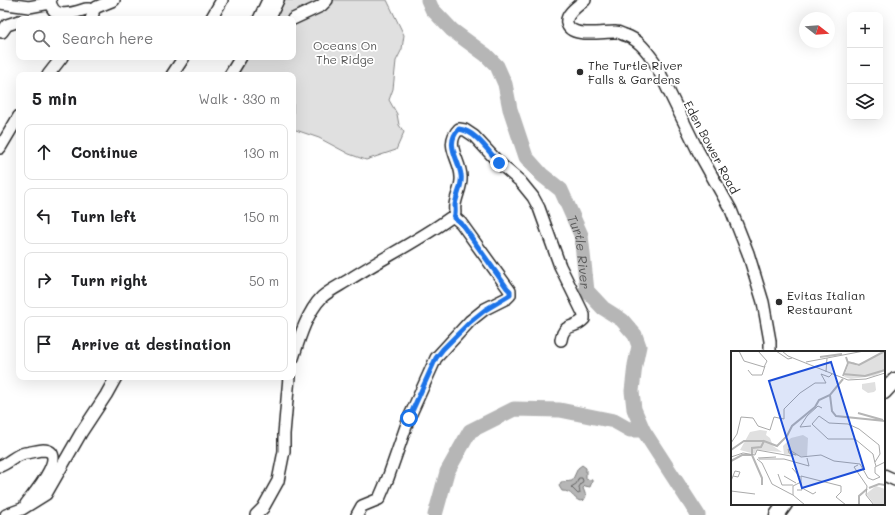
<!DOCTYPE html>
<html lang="en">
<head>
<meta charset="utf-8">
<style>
  body { margin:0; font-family:Mali,sans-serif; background:#f6f6f6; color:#202124 }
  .controls { position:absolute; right:12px; top:12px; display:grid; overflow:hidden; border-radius:8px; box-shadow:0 4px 16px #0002 }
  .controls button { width:36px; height:36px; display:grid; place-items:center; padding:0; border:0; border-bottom:1px solid #e0e0e0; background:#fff; color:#202124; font:20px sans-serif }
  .compass { position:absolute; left:799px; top:12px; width:36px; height:36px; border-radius:50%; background:#fff; box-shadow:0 4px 16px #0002; rotate:107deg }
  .stop { position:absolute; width:12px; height:12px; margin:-9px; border:3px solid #1a73e8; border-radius:50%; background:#fff }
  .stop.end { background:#1a73e8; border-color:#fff; box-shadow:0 1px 4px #0008 }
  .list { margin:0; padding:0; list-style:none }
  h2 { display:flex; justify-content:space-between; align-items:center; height:52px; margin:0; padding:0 16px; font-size:17px }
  h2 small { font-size:13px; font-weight:400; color:#757577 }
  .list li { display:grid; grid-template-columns:26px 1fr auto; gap:12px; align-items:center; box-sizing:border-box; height:56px; margin:0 8px 8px; padding:0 8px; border:1px solid #e0e0e0; border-radius:8px }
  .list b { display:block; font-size:15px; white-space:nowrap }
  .list em { font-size:13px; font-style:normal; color:#757577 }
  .icon { flex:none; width:22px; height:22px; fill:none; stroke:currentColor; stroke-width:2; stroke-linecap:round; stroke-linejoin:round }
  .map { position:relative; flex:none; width:895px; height:515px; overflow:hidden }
  .search { position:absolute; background:#fff; box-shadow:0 4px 16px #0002; left:16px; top:16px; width:280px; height:44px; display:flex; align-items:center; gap:10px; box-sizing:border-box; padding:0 14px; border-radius:8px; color:#757577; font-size:15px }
  .panel { position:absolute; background:#fff; box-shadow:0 4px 16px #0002; left:16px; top:72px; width:280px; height:308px; border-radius:8px }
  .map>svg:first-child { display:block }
  .green { fill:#e0e0e0; stroke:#868686 }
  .water { fill:#b6b6b6; stroke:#7e7e7e }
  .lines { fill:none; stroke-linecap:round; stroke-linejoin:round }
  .shore { stroke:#636363; stroke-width:1 }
  .river { stroke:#b6b6b6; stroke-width:15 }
  .minor-casing { stroke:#2b2b2b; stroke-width:14 }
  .major-casing { stroke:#2b2b2b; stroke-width:17 }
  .minor { stroke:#fff; stroke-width:11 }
  .major { stroke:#fff; stroke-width:14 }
  .route { stroke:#1a73e8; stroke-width:5 }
  .poi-dot { fill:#2b2b2b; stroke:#fff; stroke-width:1.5 }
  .labels { text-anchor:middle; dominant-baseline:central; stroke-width:3.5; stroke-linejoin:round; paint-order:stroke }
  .park-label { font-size:12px; fill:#585858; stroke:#fff }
  .poi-label { font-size:12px; fill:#2b2b2b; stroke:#fff; text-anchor:start }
  .street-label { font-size:12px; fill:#2b2b2b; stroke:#fff }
  .water-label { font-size:13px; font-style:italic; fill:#5c5c5c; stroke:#fff }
  .inset-river { fill:none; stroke:#b6b6b6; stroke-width:2 }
  .inset-road { fill:none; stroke:#aaa; stroke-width:1 }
  .view { fill:#1d4ed8; fill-opacity:0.15; stroke:#1d4ed8; stroke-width:2 }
  .inset-edge { fill:none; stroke:#2b2b2b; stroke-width:2 }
</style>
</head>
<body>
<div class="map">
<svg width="895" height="515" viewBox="0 0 895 515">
  <rect width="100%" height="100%" fill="#fff"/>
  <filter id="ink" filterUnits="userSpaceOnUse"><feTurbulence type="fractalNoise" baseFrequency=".025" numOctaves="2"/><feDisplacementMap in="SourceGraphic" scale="8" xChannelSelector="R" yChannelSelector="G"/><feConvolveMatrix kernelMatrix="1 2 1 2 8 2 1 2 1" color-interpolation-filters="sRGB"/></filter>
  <g filter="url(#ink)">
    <polygon class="green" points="270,0 387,0 404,35 402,49 396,61 393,89 389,100 397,114 399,125 404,132 396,150 366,160 349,154 319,138 293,129 293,75 238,75 245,57 293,57 293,19 262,19"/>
    <path class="water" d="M582,465L586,468V479L592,480V482L590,487L585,486L583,488L586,496L584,500L580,501C572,498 573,491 562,491L559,486L561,482L572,481L578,468Z"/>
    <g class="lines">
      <polygon class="shore" points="579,478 582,478 583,481 579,487 580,493 578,494 571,487 576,484"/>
      <g class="river">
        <path id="s1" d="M428,0L432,9L452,30L486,55L497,66L505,84L510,109L526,157L542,175L561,190L581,235L587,291L603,308L622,320L635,335L639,346L635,365L632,391L634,409L643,430L698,515"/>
        <polyline points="435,515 447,472 470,431 514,409 560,410 614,421 630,430 643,430"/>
      </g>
      <g class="minor-casing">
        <g id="minor">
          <path d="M50,0C52,21 73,13 86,9H90L93,14L91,19"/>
          <path d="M585,0C579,5 565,14 567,23C570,39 605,31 616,32C619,32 622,34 625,35C638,39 646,50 654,61L698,151L731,210L748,253L763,302L770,341V352"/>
          <polyline points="0,3 29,7 50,3"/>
          <polyline points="92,11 97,7 114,0"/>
          <polyline points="211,19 222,0"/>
          <polyline points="259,19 268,0"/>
          <polyline points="269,19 278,0"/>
          <polyline points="293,19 321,6 327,0"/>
          <polyline points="2,32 7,25 19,21"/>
          <polyline points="48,75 62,57"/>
          <polyline points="172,75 184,57"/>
          <polyline points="230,75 241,57"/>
          <polyline points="0,148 19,116"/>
          <path d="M454,217C456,213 454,210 455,205C456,196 462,186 461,177C461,160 443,145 459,129L465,130L474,136L499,163L520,181L533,197L539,208L560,266L584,315V319C574,330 564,322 561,340"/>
          <path d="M293,358C299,339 307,312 322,297C330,290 341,285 350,279C383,258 418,241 450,218L454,217L461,223L510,291V295L507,298L485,309L470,321L436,358L409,418L388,478L379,499L362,506L357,515"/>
          <path d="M0,466C9,463 15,455 25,453C29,453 39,450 43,450C71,451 32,496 26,504"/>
          <polyline points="884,475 895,480"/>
          <polyline points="6,515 22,509 46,494 81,433 106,395 116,377"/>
          <polyline points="256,515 263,508 278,481 284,451 284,434 289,377"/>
        </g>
      </g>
      <g class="major-casing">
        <g id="major">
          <polyline points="884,392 895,380"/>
          <polyline points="777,515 785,504"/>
        </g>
      </g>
      <use href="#minor" class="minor"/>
      <use href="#major" class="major"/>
    </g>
  </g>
  <g class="lines" filter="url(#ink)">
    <path class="route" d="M409,418L436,358L443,349L470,322L485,310L510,295V291L507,288L461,223L454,218C456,213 455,210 455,205C456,196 463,185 461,175C459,159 444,144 459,129C476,131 488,151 499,163"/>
  </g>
  <g class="poi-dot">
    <circle cx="580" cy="72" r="4"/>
    <circle cx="779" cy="302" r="4"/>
  </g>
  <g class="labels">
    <g class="park-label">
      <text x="345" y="45">Oceans On<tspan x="345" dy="14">The Ridge</tspan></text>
    </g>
    <g class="poi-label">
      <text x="588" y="65">The Turtle River<tspan x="588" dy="14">Falls &amp; Gardens</tspan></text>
      <text x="787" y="295">Evitas Italian<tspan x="787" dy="14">Restaurant</tspan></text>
    </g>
    <g class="street-label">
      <text transform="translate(712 147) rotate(62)">Eden Bower Road</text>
    </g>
    <g class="water-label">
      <text stroke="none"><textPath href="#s1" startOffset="306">Turtle River</textPath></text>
    </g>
  </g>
  <g transform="translate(731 351)">
    <rect width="154" height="154" fill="#fff"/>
    <path d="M154,1V20L143,25L120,28L113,26L118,12L123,11L126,15ZM144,31L145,39L143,41L137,42L131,38V33ZM29,79L36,80L35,84L39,87L42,95L51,101L25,99L24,103L9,99L19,81ZM72,84L77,87L76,106L53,103L52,95L60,87ZM145,135L154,138V154H144L135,143Z" fill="#e0e0e0"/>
    <path class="inset-river" d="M89,6L111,3M117,11L128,14L154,0M112,23L134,25L154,19M112,25L117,12L115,6M99,44L101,60L105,65L154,70M127,62L152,69M0,99L13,90H33M21,104L31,127V134M0,110L11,104H21V97L30,96L33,90L46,95L56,85L61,75L84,56L88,49L99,44L112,28M138,137L148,133L154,134M128,154V145L136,138"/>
    <path class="inset-road" d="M8,0L13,10L33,16L36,10L27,0M45,0L57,8L61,7M51,0L57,5L117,29L135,28L154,22M75,11L133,0M17,19L21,24H31L34,15M95,21L96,7M80,75L69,76L76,65L87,55L91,57M0,92L6,83L10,66L22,67L27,75L39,79L43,66L53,68V58L69,42L84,32H95L90,23L98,26L101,23M65,104L58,102L57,98L70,106L90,104L103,110L129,113L137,127L142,129L149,126L144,122V116L154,111M0,106L12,102L24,104L26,99L60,105M27,107L45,106M26,108L31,112L41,133L58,142L62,144V135L70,131V125L110,135V141L105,146L115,154M28,108H53L78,115L76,107M144,111L149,103L148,94L128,78L117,73L98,72L88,65L81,73L97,88H124L142,103L144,112L145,115M127,114L123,116L136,135L135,144L143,154M61,117L69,126M47,123L51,134H62M53,125L65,132M0,130L4,120L9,121L7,126L2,125M71,137L82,143L85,141M66,139H71L70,131M0,140L24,143M62,144L74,154"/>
    <path class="view" d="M100,11L133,118L71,137L38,30Z"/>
    <rect width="154" height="154" class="inset-edge"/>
  </g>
</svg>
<div class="controls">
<button>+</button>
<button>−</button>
<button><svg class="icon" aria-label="layers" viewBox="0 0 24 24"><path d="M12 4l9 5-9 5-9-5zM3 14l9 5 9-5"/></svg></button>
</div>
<svg class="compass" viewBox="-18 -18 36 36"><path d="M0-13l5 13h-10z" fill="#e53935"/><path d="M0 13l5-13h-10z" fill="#757577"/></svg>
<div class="stop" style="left:409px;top:418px"></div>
<div class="stop end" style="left:499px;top:163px"></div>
<div class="search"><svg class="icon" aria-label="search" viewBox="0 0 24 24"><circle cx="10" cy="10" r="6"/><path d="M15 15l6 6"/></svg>Search here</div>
<section class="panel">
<h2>5 min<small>Walk · 330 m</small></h2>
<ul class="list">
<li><svg class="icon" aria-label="ahead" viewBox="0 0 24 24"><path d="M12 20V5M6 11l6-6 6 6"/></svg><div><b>Continue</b></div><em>130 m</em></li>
<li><svg class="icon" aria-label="left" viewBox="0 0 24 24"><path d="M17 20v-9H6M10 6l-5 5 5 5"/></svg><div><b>Turn left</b></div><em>150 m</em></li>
<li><svg class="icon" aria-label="right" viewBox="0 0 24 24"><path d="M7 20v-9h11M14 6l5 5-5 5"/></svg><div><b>Turn right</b></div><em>50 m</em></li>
<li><svg class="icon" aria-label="arrive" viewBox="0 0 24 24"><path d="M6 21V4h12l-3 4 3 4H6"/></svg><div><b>Arrive at destination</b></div></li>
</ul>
</section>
</div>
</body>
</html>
